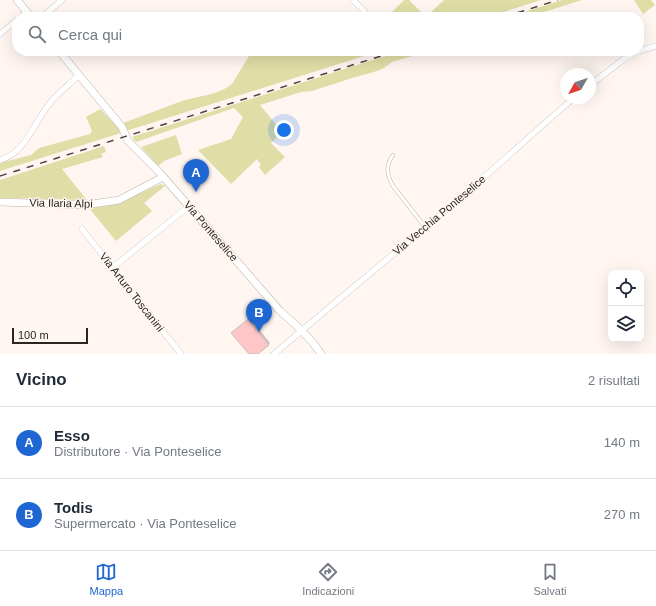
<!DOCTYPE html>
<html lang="it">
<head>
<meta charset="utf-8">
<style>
  body { margin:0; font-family:Arial,sans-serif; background:#f2f2f3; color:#1f2937 }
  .controls { position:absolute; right:12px; bottom:12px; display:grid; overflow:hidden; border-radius:8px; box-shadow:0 4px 16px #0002 }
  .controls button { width:36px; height:36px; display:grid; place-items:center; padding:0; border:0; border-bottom:1px solid #e0e1e3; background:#fff; color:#1f2937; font:20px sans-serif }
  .compass { position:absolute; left:560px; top:68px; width:36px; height:36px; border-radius:50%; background:#fff; box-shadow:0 4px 16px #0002; rotate:230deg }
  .scale { position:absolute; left:12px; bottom:10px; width:76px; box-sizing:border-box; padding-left:4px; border:2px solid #2a2523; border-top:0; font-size:11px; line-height:14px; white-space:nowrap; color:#2a2523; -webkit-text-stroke:3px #fff6f2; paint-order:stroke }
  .you { position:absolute; left:284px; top:130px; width:14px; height:14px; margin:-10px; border:3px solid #fff; border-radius:50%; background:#1a73e8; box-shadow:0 0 0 6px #1a73e833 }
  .badge { display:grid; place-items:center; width:26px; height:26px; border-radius:50%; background:#1e66d1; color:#fff; font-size:13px; font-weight:700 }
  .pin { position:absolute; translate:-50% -33px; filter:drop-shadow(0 1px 2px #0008) }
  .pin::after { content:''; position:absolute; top:21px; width:14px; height:12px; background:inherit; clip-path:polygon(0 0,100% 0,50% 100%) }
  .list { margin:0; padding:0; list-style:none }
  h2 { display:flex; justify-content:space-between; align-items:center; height:52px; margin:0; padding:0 16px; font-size:17px }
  h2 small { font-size:13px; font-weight:400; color:#747a83 }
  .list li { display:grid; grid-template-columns:26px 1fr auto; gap:12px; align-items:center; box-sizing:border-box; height:72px; padding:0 16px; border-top:1px solid #e0e1e3 }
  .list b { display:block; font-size:15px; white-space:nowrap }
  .list p { margin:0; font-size:13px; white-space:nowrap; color:#747a83 }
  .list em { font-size:13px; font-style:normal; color:#747a83 }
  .icon { flex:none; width:22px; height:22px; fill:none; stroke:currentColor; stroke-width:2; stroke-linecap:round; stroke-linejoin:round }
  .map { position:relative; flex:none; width:656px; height:354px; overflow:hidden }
  .search { position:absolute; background:#fff; box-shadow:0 4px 16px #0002; left:12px; right:12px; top:12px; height:44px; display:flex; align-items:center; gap:10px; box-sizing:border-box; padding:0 14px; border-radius:16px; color:#747a83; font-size:15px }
  .sheet { height:196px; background:#fff }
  nav { display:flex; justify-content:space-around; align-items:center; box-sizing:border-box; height:56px; border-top:1px solid #e0e1e3; background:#fff; font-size:11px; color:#747a83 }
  nav a { display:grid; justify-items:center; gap:2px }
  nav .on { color:#1e66d1 }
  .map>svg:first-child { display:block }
  .green { fill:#dfdea6 }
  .shadow { fill:#0003 }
  .building { fill:#ffc6c7; stroke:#c9baba }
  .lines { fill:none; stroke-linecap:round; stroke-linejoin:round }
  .service-casing { stroke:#bdb1aa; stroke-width:4 }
  .minor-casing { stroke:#bdb1aa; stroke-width:6 }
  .tertiary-casing { stroke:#bdb1aa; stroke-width:8 }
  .service { stroke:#fff; stroke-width:3 }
  .minor { stroke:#fff; stroke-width:5.5 }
  .tertiary { stroke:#fff; stroke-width:7 }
  .rail { stroke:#4b4643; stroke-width:1.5; stroke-dasharray:7 7; stroke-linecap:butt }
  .labels { text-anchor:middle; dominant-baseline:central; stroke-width:3; stroke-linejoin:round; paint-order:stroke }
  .street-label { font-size:11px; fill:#2a2523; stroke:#fff6f2 }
</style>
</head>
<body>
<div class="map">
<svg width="656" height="354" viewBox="0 0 656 354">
  <rect width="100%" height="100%" fill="#fff6f2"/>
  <g class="green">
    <polygon points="404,0 409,0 420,11 426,14 430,13 444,0 541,0 488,17 398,17 392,12"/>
    <polygon points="562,0 582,0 528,17 509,17"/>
    <polygon points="634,0 651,0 655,5 643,14"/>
    <path d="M252,51H380L126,131L123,123C143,116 162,108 182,101C198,96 219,95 232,84Z"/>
    <polygon points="401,51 430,51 392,62 384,68 377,71 349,79 312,91 301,92 260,105 282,132 271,143 285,157 265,175 259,167 261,165 257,159 231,184 198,150 231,139 243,117 234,108 136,142 132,137"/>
    <path d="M100,109C105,114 119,128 121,133L0,171V163L31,155L39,148L90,134L92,131L86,117Z"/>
    <polygon points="176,135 182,154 164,161 158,166 141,147"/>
    <polygon points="104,146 106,152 101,154 103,157 62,169 87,200 0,198 0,180"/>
    <polygon points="161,184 165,186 144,203 152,211 116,241 89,208 119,202"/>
  </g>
  <polygon class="shadow" points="250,318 270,343 257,354 250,354 234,331"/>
  <polygon class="building" points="248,319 269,345 258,354 249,354 231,333"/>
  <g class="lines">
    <g class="service-casing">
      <path id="service" d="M393,155C385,166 387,175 393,186L425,227"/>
    </g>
    <g class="minor-casing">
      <g id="minor">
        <polyline points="353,0 365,12"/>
        <polyline points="21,17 27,12"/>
        <polyline points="42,17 62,0"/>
        <polyline points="0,34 17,20"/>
        <polyline points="639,51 656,46"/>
        <polyline points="590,85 624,59 638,51"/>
        <path d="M0,160C26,153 34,122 50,103C58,93 70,84 79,75"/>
        <polyline points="82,229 181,354"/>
        <polyline points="112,268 189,206"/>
        <path d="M274,354C339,299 405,245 469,190C505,160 538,128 574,98"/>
      </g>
    </g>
    <g class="tertiary-casing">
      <g id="tertiary">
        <polyline points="17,0 31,17"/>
        <path d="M59,51L122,127L128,141L159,172L280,311C295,324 310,337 321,354"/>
        <polyline points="0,202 86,205 119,200 163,177"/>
      </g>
    </g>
    <use href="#service" class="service"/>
    <use href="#minor" class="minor"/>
    <use href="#tertiary" class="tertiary"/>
    <g class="rail">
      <polyline points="504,17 558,0"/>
      <polyline points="0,176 397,51"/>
    </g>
  </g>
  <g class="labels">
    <g class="street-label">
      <text transform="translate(61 203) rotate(1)">Via Ilaria Alpi</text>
      <text transform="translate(439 215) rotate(-40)">Via Vecchia Ponteselice</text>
      <text transform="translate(211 231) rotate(49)">Via Ponteselice</text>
      <text transform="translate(132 292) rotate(52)">Via Arturo Toscanini</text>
    </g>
  </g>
</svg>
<div class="controls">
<button><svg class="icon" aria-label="locate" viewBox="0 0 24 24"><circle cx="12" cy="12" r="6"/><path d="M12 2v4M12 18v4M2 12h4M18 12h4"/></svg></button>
<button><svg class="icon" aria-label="layers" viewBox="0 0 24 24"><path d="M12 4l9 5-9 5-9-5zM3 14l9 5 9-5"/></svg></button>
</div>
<svg class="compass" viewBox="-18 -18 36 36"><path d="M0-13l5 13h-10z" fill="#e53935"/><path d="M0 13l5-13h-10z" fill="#747a83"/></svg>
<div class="scale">100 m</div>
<div class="you"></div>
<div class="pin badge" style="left:196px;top:192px">A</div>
<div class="pin badge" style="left:259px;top:332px">B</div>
<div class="search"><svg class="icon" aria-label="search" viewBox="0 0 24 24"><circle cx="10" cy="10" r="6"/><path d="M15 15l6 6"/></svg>Cerca qui</div>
</div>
<section class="sheet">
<h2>Vicino<small>2 risultati</small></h2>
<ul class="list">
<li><span class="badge">A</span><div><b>Esso</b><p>Distributore · Via Ponteselice</p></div><em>140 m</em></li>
<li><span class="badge">B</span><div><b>Todis</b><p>Supermercato · Via Ponteselice</p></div><em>270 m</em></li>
</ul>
</section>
<nav>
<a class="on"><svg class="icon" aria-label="map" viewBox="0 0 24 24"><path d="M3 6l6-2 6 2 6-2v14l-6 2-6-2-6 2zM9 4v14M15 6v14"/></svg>Mappa</a>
<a><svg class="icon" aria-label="directions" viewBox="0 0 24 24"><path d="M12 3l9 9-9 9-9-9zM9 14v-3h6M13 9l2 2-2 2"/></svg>Indicazioni</a>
<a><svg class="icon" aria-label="saved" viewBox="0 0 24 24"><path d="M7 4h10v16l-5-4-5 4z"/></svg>Salvati</a>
</nav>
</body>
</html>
